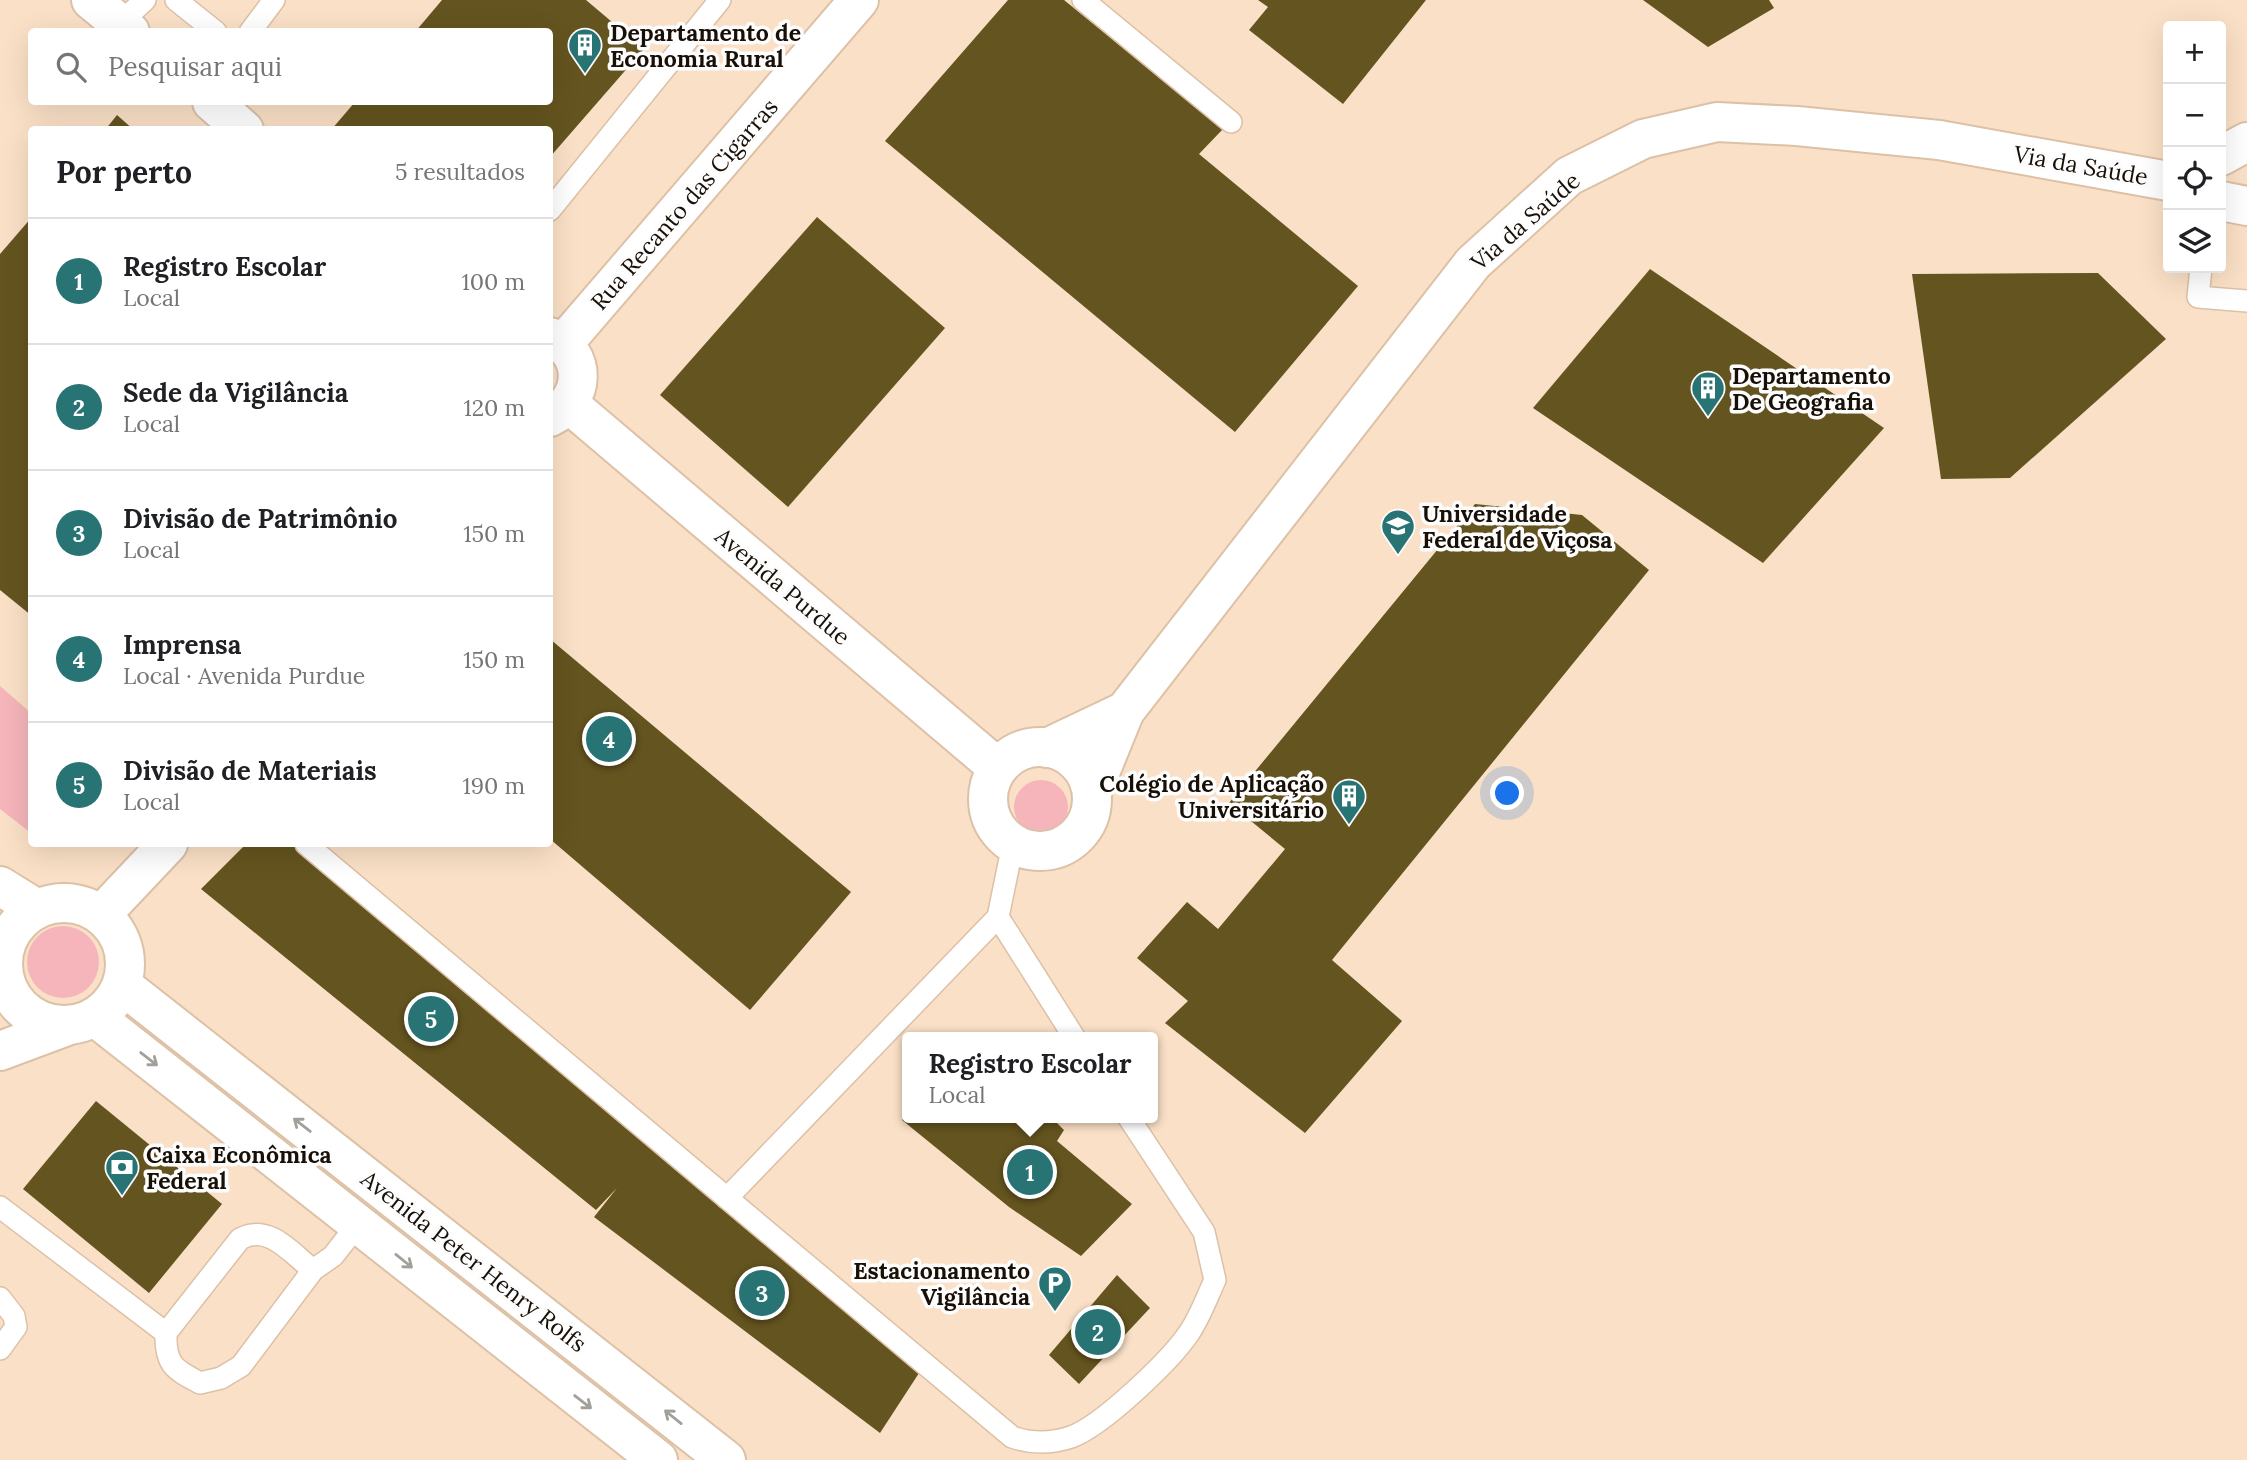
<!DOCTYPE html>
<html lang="pt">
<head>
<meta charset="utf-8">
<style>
  body { margin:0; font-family:Lora,serif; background:#f6f6f6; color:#202124 }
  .controls { position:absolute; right:21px; top:21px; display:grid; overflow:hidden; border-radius:7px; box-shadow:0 7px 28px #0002 }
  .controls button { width:63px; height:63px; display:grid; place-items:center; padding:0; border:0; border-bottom:2px solid #e0e0e0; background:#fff; color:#202124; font:35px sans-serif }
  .you { position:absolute; left:1508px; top:794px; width:24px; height:24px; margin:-18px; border:5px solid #fff; border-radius:50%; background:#1a73e8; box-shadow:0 0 0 10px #1a73e833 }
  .badge { display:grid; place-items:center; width:46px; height:46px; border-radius:50%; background:#287374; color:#fff; font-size:23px; font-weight:700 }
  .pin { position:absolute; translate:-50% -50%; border:4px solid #fff; box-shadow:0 2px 7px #0006 }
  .popup { position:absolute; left:902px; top:1032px; width:256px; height:91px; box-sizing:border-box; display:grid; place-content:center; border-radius:7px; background:#fff; filter:drop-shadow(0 2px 5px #0005); font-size:23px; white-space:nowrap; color:#757577 }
  .popup b { font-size:26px; color:#202124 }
  .popup::after { content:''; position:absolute; left:50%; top:100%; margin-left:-14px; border:14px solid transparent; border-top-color:#fff }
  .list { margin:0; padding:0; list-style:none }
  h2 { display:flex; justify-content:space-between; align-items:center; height:91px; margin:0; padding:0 28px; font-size:30px }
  h2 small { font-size:23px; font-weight:400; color:#757577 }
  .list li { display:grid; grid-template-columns:46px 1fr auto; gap:21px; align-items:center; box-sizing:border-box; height:126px; padding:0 28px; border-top:2px solid #e0e0e0 }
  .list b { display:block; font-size:26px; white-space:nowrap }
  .list p { margin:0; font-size:23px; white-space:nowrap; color:#757577 }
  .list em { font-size:23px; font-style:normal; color:#757577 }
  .icon { flex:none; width:38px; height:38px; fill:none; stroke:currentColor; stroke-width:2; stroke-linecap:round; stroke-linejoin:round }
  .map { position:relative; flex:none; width:2247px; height:1460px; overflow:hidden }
  .search { position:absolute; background:#fff; box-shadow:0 7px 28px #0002; left:28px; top:28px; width:525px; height:77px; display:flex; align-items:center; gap:18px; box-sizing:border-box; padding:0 24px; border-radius:7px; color:#757577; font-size:26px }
  .panel { position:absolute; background:#fff; box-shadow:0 7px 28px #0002; left:28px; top:126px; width:525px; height:721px; border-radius:7px }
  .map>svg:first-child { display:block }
  .built { fill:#fae0c6; fill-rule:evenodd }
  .green { fill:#f5b5ba }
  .building { fill:#64541f }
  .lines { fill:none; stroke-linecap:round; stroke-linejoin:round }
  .lane-casing { stroke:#dcc1a7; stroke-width:24 }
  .street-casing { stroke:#dcc1a7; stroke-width:42 }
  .secondary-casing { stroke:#dcc1a7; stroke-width:42 }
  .lane { stroke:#fff; stroke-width:21 }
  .street { stroke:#fff; stroke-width:38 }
  .secondary { stroke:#fff; stroke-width:38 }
  .oneway { stroke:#a39f9b }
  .labels { text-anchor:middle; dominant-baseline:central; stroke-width:7; stroke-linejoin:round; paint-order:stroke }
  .poi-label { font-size:23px; font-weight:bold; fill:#180f06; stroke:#fdfdfd; text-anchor:start }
  .street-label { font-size:23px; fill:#180f06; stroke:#fdfdfd }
</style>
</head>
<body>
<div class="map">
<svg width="2247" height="1460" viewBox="0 0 2247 1460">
  <rect width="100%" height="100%" fill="#fdecdc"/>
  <path class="built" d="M0,0H2247V1460H0ZM2168,26H2221V268H2168ZM32,32H550V102H32ZM32,130H550V844H32ZM908,1037H1152V1118H908Z"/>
  <g class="green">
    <polygon points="0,686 31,713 31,833 0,809"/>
    <circle cx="1041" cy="807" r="27"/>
    <circle cx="63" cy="962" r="36"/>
  </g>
  <g class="building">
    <polygon points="442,0 586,0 644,49 550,157 550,130 331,130 355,102 550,102 550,32 415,32"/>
    <polygon points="1008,0 1064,0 1223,129 1199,154 1358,286 1235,432 885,141"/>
    <polygon points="1258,0 1426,0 1343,104 1249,30 1268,7"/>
    <polygon points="1643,0 1769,0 1774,8 1708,47"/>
    <polygon points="117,115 134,130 105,130"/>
    <polygon points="32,217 32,616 0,590 0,254"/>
    <polygon points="817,217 945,328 788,507 660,395"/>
    <polygon points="1650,269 1884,428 1763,563 1533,408"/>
    <polygon points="2098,273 2166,339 2010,478 1941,479 1912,274"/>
    <polygon points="1475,504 1582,515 1649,570 1332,960 1402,1021 1305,1133 1165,1023 1188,1001 1137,958 1187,902 1218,929 1285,849 1229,803"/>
    <polygon points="550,639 851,892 750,1010 550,839"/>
    <polygon points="246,844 297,844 921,1370 880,1433 594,1217 617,1188 596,1210 201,889"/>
    <polygon points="96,1101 222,1204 149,1293 23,1189"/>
    <polygon points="908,1114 908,1118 1052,1118 1064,1130 1057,1141 1132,1204 1081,1256 1009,1207 902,1120"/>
    <polygon points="1117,1275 1150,1308 1079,1384 1049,1355"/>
  </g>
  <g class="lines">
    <g class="lane-casing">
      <g id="lane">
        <polyline points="176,0 216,32"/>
        <polyline points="1083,0 1231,122"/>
        <polyline points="120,23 145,0"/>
        <polyline points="250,32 274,0"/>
        <polyline points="550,210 720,0"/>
        <polyline points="2201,268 2198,297 2247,301"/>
        <polyline points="306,844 727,1198"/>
        <path d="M1013,844L998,917L727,1198L1012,1437C1032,1444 1050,1444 1071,1437C1102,1426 1170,1361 1189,1333C1200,1317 1207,1297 1215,1280L1204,1232L1129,1118"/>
        <polyline points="998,917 1074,1037"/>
        <polyline points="0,1207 166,1333"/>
        <path d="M313,1270C291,1253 269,1223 240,1239L166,1333C165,1365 174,1369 200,1383L221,1378L241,1366L313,1270L333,1256L358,1224"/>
        <polyline points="0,1298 14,1316 16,1327 0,1349"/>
      </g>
    </g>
    <g class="street-casing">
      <polyline id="street" points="2221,156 2247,142"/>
    </g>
    <g class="secondary-casing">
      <g id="secondary">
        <polyline points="91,0 130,32"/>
        <polyline points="212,102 244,130"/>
        <polyline points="2221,201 2247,206"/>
        <path d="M550,337C588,353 586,400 550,417"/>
        <polyline points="563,344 859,0"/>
        <polyline points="569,404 998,768"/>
        <circle cx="1040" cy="799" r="52"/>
        <polyline points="1047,748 1125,711"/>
        <polyline points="1092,792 1125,711 1473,263 1569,176 1643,139 1717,122 1797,126 1939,140 2168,181"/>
        <polyline points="0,886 37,909"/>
        <circle cx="64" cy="964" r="61"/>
        <polyline points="101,915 168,844"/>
        <polyline points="122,985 726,1460"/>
        <polyline points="95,1017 658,1460"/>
        <polyline points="0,1051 67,1026"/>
      </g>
    </g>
    <use href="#lane" class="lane"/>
    <use href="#street" class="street"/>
    <use href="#secondary" class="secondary"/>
  </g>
  <defs><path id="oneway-shaft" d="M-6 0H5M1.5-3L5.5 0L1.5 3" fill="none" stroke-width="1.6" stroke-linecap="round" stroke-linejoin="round" transform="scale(1.75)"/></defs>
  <g class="oneway">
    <use href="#oneway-shaft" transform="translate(149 1059) rotate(38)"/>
    <use href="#oneway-shaft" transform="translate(302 1125) rotate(-142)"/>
    <use href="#oneway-shaft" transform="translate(404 1261) rotate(39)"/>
    <use href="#oneway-shaft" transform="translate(583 1402) rotate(38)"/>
    <use href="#oneway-shaft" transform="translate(673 1417) rotate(-141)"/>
  </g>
  <defs>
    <g id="building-pin" transform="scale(1.75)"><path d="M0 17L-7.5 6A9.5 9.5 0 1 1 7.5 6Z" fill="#287374" stroke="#fdfdfd"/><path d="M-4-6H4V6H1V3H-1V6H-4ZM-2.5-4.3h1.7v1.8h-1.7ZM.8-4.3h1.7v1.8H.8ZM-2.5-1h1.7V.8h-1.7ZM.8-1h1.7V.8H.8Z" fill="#fff"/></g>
    <g id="university-pin" transform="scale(1.75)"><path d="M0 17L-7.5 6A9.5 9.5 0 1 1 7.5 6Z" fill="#287374" stroke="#fdfdfd"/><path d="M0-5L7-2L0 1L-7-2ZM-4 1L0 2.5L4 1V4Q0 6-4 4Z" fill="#fff"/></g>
    <g id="bank-pin" transform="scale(1.75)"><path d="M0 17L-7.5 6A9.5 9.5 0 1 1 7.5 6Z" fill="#287374" stroke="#fdfdfd"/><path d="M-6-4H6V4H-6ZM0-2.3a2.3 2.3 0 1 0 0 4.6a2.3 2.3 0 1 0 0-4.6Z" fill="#fff"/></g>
    <g id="parking-pin" transform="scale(1.75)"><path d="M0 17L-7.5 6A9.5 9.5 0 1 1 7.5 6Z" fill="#287374" stroke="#fdfdfd"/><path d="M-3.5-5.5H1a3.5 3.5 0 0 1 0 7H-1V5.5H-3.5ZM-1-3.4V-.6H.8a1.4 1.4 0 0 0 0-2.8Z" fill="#fff"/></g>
  </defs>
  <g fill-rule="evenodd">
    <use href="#building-pin" x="585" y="45"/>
    <use href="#building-pin" x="1708" y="388"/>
    <use href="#university-pin" x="1398" y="526"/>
    <use href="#building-pin" x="1349" y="796"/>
    <use href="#bank-pin" x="122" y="1167"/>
    <use href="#parking-pin" x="1055" y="1283"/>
  </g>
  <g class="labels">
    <g class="poi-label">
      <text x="610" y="32">Departamento de<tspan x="610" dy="26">Economia Rural</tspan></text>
      <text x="1732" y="375">Departamento<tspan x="1732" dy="26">De Geografia</tspan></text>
      <text x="1422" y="513">Universidade<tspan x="1422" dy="26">Federal de Viçosa</tspan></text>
      <text x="1324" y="783" text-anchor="end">Colégio de Aplicação<tspan x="1324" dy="26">Universitário</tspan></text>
      <text x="146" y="1154">Caixa Econômica<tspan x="146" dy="26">Federal</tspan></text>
      <text x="1030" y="1270" text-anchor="end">Estacionamento<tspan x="1030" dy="26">Vigilância</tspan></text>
    </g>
    <g class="street-label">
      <text transform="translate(2081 165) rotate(10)">Via da Saúde</text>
      <text transform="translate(684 204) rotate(-49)">Rua Recanto das Cigarras</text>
      <text transform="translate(1525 221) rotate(-41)">Via da Saúde</text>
      <text transform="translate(783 586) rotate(40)">Avenida Purdue</text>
      <text transform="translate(474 1261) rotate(38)">Avenida Peter Henry Rolfs</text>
    </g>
  </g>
</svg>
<div class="controls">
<button>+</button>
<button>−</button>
<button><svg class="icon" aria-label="locate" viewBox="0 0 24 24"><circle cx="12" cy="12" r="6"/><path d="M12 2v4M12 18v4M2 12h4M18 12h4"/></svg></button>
<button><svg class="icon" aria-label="layers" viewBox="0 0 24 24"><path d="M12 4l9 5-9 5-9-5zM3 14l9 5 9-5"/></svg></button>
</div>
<div class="you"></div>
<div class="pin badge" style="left:1030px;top:1172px">1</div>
<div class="popup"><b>Registro Escolar</b>Local</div>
<div class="pin badge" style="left:1098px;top:1332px">2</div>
<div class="pin badge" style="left:762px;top:1293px">3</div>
<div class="pin badge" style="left:609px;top:739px">4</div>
<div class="pin badge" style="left:431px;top:1019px">5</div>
<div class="search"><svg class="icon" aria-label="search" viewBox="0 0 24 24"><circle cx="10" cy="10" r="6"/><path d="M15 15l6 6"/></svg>Pesquisar aqui</div>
<section class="panel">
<h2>Por perto<small>5 resultados</small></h2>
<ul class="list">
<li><span class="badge">1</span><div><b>Registro Escolar</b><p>Local</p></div><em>100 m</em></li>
<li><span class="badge">2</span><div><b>Sede da Vigilância</b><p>Local</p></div><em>120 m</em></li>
<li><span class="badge">3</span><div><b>Divisão de Patrimônio</b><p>Local</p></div><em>150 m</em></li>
<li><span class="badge">4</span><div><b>Imprensa</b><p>Local · Avenida Purdue</p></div><em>150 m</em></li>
<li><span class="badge">5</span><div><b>Divisão de Materiais</b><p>Local</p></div><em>190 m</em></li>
</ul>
</section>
</div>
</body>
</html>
